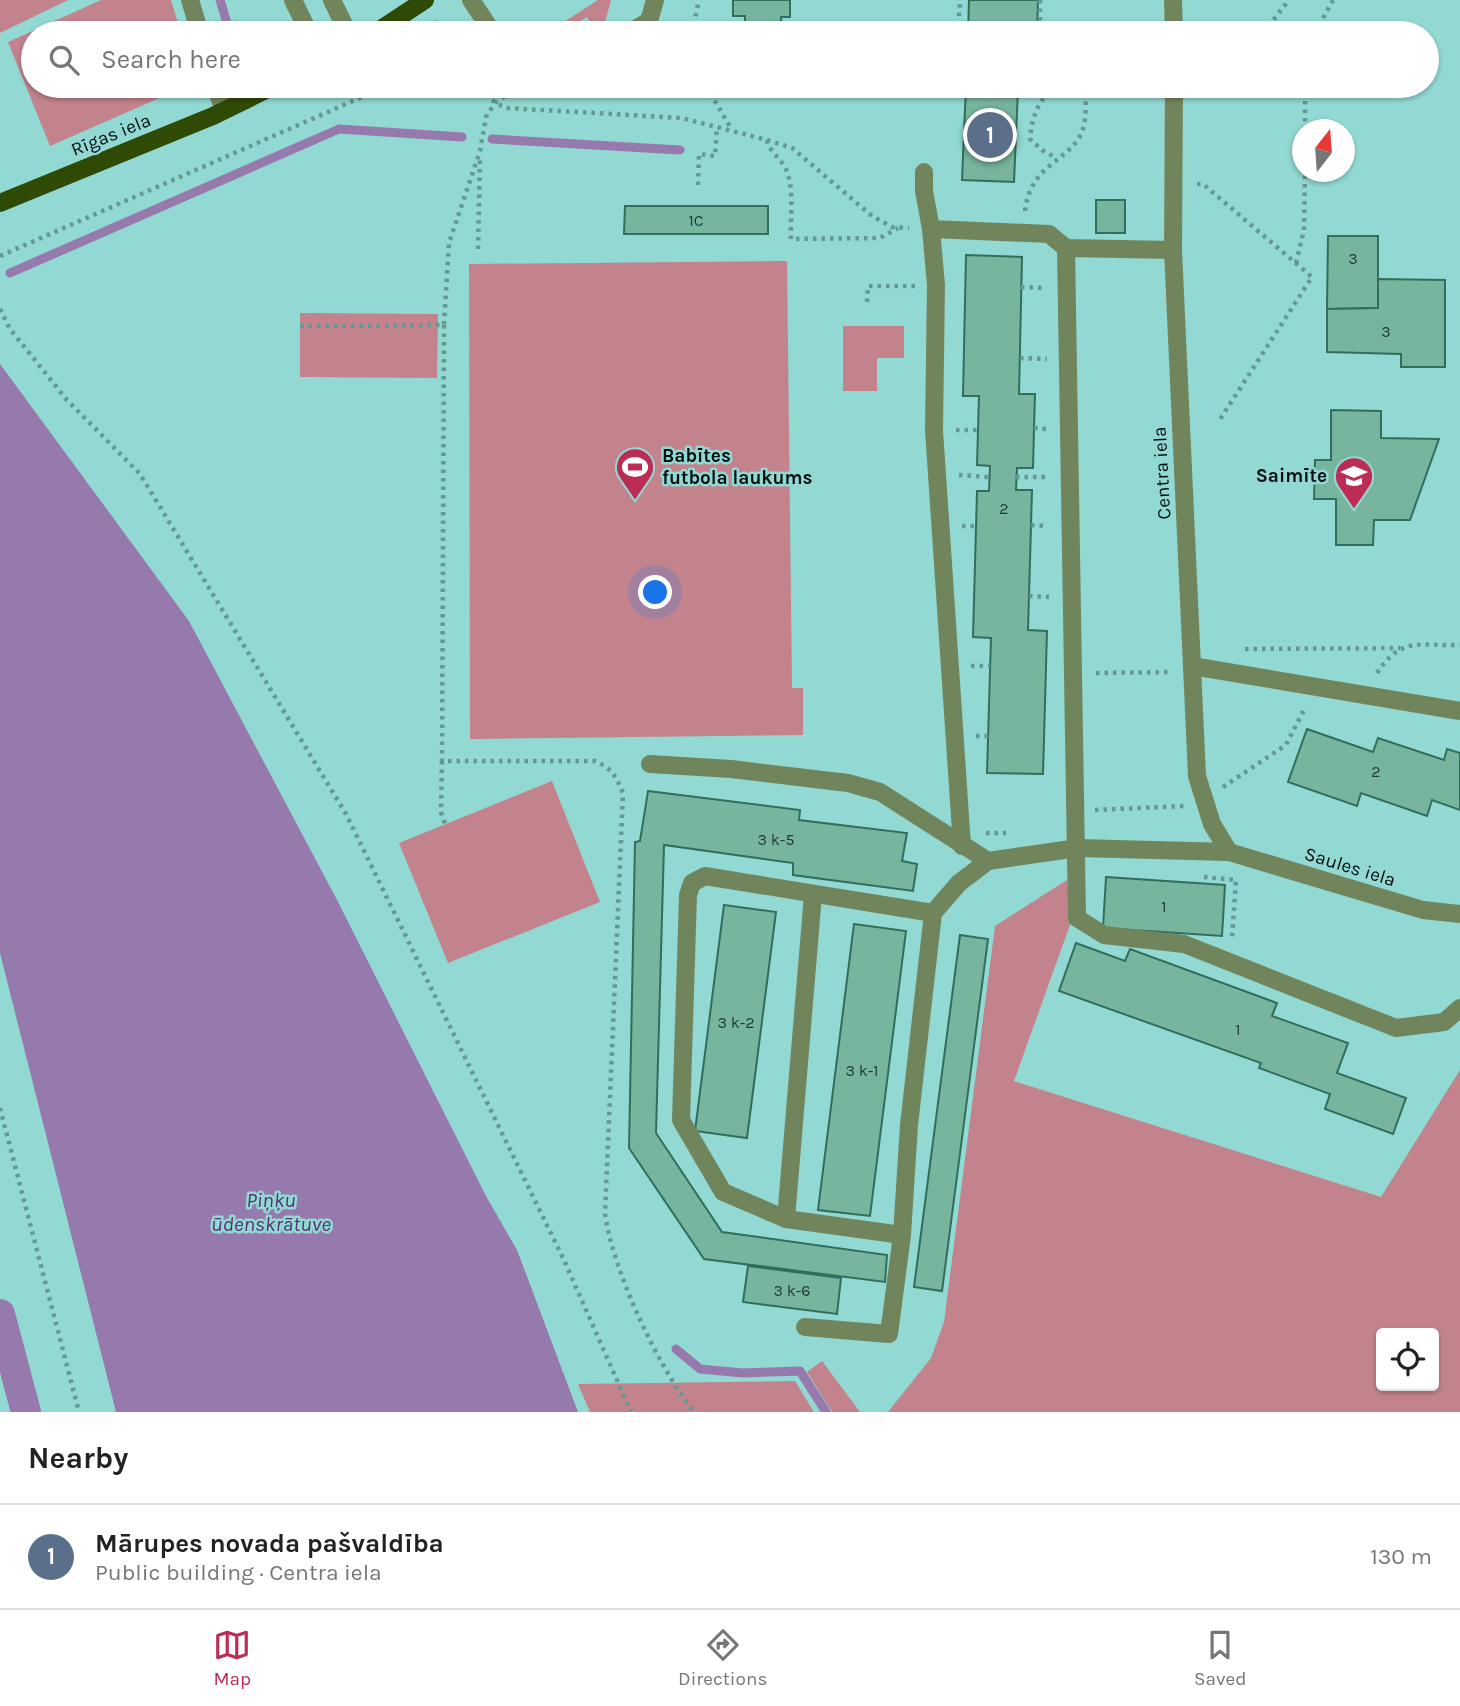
<!DOCTYPE html>
<html lang="en">
<head>
<meta charset="utf-8">
<style>
  body { margin:0; font-family:Karla,sans-serif; background:#f2f2f2; color:#222 }
  .controls { position:absolute; right:21px; bottom:21px; display:grid; overflow:hidden; border-radius:7px; box-shadow:0 2px 5px #0004 }
  .controls button { width:63px; height:63px; display:grid; place-items:center; padding:0; border:0; border-bottom:2px solid #e0e0e0; background:#fff; color:#222; font:35px sans-serif }
  .compass { position:absolute; left:1292px; top:119px; width:63px; height:63px; border-radius:50%; background:#fff; box-shadow:0 2px 5px #0004; rotate:17deg }
  .you { position:absolute; left:656px; top:593px; width:24px; height:24px; margin:-18px; border:5px solid #fff; border-radius:50%; background:#1a73e8; box-shadow:0 0 0 10px #1a73e833 }
  .badge { display:grid; place-items:center; width:46px; height:46px; border-radius:50%; background:#bc2c54; color:#fff; font-size:23px; font-weight:700 }
  .pin { position:absolute; translate:-50% -50%; border:4px solid #fff; box-shadow:0 2px 7px #0006 }
  .list { margin:0; padding:0; list-style:none }
  h2 { display:flex; justify-content:space-between; align-items:center; height:91px; margin:0; padding:0 28px; font-size:30px }
  h2 small { font-size:23px; font-weight:400; color:#767676 }
  .list li { display:grid; grid-template-columns:46px 1fr auto; gap:21px; align-items:center; box-sizing:border-box; height:105px; padding:0 28px; border-top:2px solid #e0e0e0 }
  .list b { display:block; font-size:26px; white-space:nowrap }
  .list p { margin:0; font-size:23px; white-space:nowrap; color:#767676 }
  .list em { font-size:23px; font-style:normal; color:#767676 }
  .icon { flex:none; width:38px; height:38px; fill:none; stroke:currentColor; stroke-width:2; stroke-linecap:round; stroke-linejoin:round }
  .map { position:relative; flex:none; width:1460px; height:1412px; overflow:hidden }
  .search { position:absolute; background:#fff; box-shadow:0 2px 5px #0004; left:21px; right:21px; top:21px; height:77px; display:flex; align-items:center; gap:18px; box-sizing:border-box; padding:0 24px; border-radius:38px; color:#767676; font-size:26px }
  .sheet { height:196px; background:#fff }
  nav { display:flex; justify-content:space-around; align-items:center; box-sizing:border-box; height:98px; border-top:2px solid #e0e0e0; background:#fff; font-size:19px; color:#767676 }
  nav a { display:grid; justify-items:center; gap:4px }
  nav .on { color:#bc2c54 }
  .map>svg:first-child { display:block }
  .green { fill:#c3838c; fill-rule:evenodd }
  .water { fill:#977aad }
  .lines { fill:none; stroke-linecap:round; stroke-linejoin:round }
  .stream { stroke:#977aad; stroke-width:9 }
  .canal { stroke:#977aad; stroke-width:30 }
  .building { fill:#78b59f; stroke:#316e5b; stroke-width:2 }
  .path { stroke:#639894; stroke-width:4.5; stroke-dasharray:3.5 5; stroke-linecap:butt }
  .minor { stroke:#71855d; stroke-width:18 }
  .major { stroke:#2f4a05; stroke-width:18 }
  .labels { text-anchor:middle; dominant-baseline:central; stroke-width:5; stroke-linejoin:round; paint-order:stroke }
  .number-label { font-size:16px; fill:#1e3933 }
  .street-label { font-size:19px; fill:#00100f; stroke:#92d8d3 }
  .poi-label { font-size:19px; font-weight:bold; fill:#00100f; stroke:#92d8d3; text-anchor:start }
  .water-label { font-size:21px; font-style:italic; fill:#593272; stroke:#92d8d3 }
</style>
</head>
<body>
<div class="map">
<svg width="1460" height="1412" viewBox="0 0 1460 1412">
  <rect width="100%" height="100%" fill="#92d8d3"/>
  <g class="green">
    <polygon points="0,0 68,0 0,33"/>
    <polygon points="101,0 171,0 181,33 33,33 33,86 187,86 50,146 8,42"/>
    <polygon points="598,0 611,0 603,30 597,33 587,17 561,33 547,33"/>
    <polygon points="787,261 792,688 803,688 803,735 470,739 469,264"/>
    <polygon points="300,313 438,314 437,378 300,377"/>
    <polygon points="843,326 904,326 904,358 877,358 877,391 843,391"/>
    <polygon points="552,781 600,902 448,963 399,843"/>
    <path d="M1067,880L1071,922L1014,1081L1381,1197L1460,1070V1412H888L931,1358L944,1322L995,926ZM1381,1333H1434V1386H1381Z"/>
    <polygon points="822,1361 860,1412 832,1412 807,1372"/>
    <polygon points="795,1381 814,1412 590,1412 578,1384"/>
  </g>
  <polygon class="water" points="0,364 189,621 336,898 487,1198 517,1250 578,1412 116,1412 0,953"/>
  <g class="lines">
    <g class="stream">
      <polyline points="220,0 230,33"/>
      <polyline points="492,139 680,150"/>
      <polyline points="10,273 339,129 462,137"/>
      <polyline points="676,1349 700,1369 743,1373 800,1371 826,1412"/>
    </g>
    <polyline class="canal" points="0,1314 26,1412"/>
  </g>
  <g class="building">
    <polygon points="733,0 790,0 790,17 781,17 781,26 810,26 809,33 745,33 745,16 733,16"/>
    <polygon points="969,0 1038,0 1037,33 968,33"/>
    <polygon points="966,86 1035,86 1035,89 1018,89 1014,182 962,180"/>
    <rect x="1096" y="200" width="29" height="33"/>
    <polygon points="625,206 768,206 768,234 624,234"/>
    <polygon points="1328,236 1378,236 1378,308 1327,309"/>
    <polygon points="966,255 1022,257 1019,394 1035,394 1034,428 1033,468 1017,468 1016,490 1032,490 1028,630 1047,631 1043,774 987,773 991,638 973,637 977,491 989,491 990,466 977,465 979,396 963,396"/>
    <polygon points="1378,279 1445,280 1445,367 1401,367 1401,354 1327,352 1327,309 1378,308"/>
    <polygon points="1331,410 1381,411 1381,438 1439,439 1410,520 1374,520 1373,545 1336,545 1336,499 1314,499 1315,460 1331,460"/>
    <polygon points="1307,729 1373,752 1378,738 1444,760 1447,749 1460,753 1460,810 1432,800 1427,816 1361,793 1357,806 1288,782"/>
    <polygon points="648,791 800,810 799,820 907,833 902,861 917,864 913,891 793,875 793,863 664,845 656,1133 722,1232 887,1255 885,1282 704,1259 629,1148 635,842 640,841"/>
    <polygon points="1106,877 1225,885 1222,936 1103,928"/>
    <polygon points="724,905 776,912 747,1138 695,1131"/>
    <polygon points="854,924 906,931 870,1216 818,1210"/>
    <polygon points="960,935 988,939 942,1291 914,1287"/>
    <polygon points="1076,943 1125,961 1130,949 1277,1003 1272,1016 1348,1043 1337,1073 1406,1098 1393,1134 1325,1109 1330,1094 1259,1068 1261,1063 1059,991"/>
    <polygon points="748,1266 841,1278 837,1314 743,1302"/>
  </g>
  <g class="lines">
    <g class="path">
      <polyline points="1040,0 1040,33"/>
      <polyline points="434,21 443,33"/>
      <polyline points="692,33 699,0"/>
      <polyline points="958,33 960,0"/>
      <polyline points="1263,33 1289,0"/>
      <polyline points="1315,33 1333,0"/>
      <polyline points="482,86 495,103 507,108 682,118 767,140 792,148 872,216 892,227 909,228"/>
      <polyline points="706,86 732,130"/>
      <path d="M1055,86C1038,101 1032,116 1030,139L1042,150L1056,158"/>
      <polyline points="1305,130 1305,86"/>
      <path d="M767,140C769,151 779,157 785,167C795,187 790,217 791,239L880,238L898,228"/>
      <polyline points="1197,184 1203,184 1312,277 1219,421"/>
      <polyline points="698,185 699,154 715,156 717,127"/>
      <path d="M1025,211C1031,161 1071,163 1083,129C1087,116 1085,99 1086,86"/>
      <polyline points="478,249 480,156"/>
      <polyline points="0,256 387,86"/>
      <polyline points="1296,263 1304,230 1305,172"/>
      <polyline points="1021,287 1045,288"/>
      <polyline points="867,302 868,286 916,286"/>
      <polyline points="0,309 10,329 67,400 140,474 346,814 564,1260 631,1412"/>
      <path d="M444,325L442,761H595C612,768 616,777 623,793L605,1214C613,1271 658,1367 694,1412"/>
      <polyline points="300,326 444,325 449,243 480,151 486,117 495,103 520,86"/>
      <polyline points="1020,358 1047,359"/>
      <polyline points="1034,428 1047,429"/>
      <polyline points="956,430 978,430"/>
      <polyline points="959,475 989,477"/>
      <polyline points="1016,477 1047,477"/>
      <polyline points="1031,525 1048,526"/>
      <polyline points="962,526 976,526"/>
      <polyline points="1029,596 1049,597"/>
      <polyline points="1245,649 1400,648"/>
      <polyline points="971,666 990,666"/>
      <polyline points="1096,673 1172,672"/>
      <path d="M1377,673C1401,636 1420,646 1460,645"/>
      <polyline points="976,736 988,736"/>
      <polyline points="442,761 441,812 445,824"/>
      <polyline points="1223,787 1286,745 1305,708"/>
      <polyline points="1095,810 1184,806"/>
      <polyline points="986,833 1006,833"/>
      <polyline points="1204,877 1236,880 1232,938"/>
      <polyline points="0,1108 79,1412"/>
    </g>
    <g class="minor">
      <polyline points="190,0 200,33"/>
      <polyline points="293,0 309,33"/>
      <polyline points="332,0 348,33"/>
      <polyline points="471,0 493,33"/>
      <polyline points="1173,0 1174,33"/>
      <polyline points="629,33 649,21 655,0"/>
      <polyline points="215,86 224,110"/>
      <polyline points="1174,86 1173,250 1197,776 1212,824 1229,852"/>
      <polyline points="924,172 924,191 931,229 1049,234 1066,248 1173,250"/>
      <polyline points="931,229 936,285 934,430 962,846"/>
      <polyline points="1066,248 1077,918 1104,935 1184,944 1396,1028 1444,1022 1460,1008"/>
      <polyline points="1192,666 1460,711"/>
      <polyline points="650,764 731,769 848,783 880,792 988,861"/>
      <polyline points="786,1219 813,895"/>
      <polyline points="902,1235 786,1219 723,1192 681,1120 688,895 692,883 705,876 933,913"/>
      <polyline points="805,1327 889,1334 902,1235 909,1125 933,913 959,883 988,861 1078,848 1229,852 1423,910 1460,914"/>
    </g>
    <g class="major">
      <polyline points="375,33 425,0"/>
      <polyline points="0,203 213,116 274,86"/>
    </g>
  </g>
  <defs>
    <g id="stadium-pin" transform="scale(2.0125)"><path d="M0 17L-7.5 6A9.5 9.5 0 1 1 7.5 6Z" fill="#bc2c54" stroke="#92d8d3"/><path d="M0-5a6.5 5 0 1 0 0 10a6.5 5 0 1 0 0-10ZM-3.5-1.8h7v3.6h-7Z" fill="#fff"/></g>
    <g id="school-pin" transform="scale(2.0125)"><path d="M0 17L-7.5 6A9.5 9.5 0 1 1 7.5 6Z" fill="#bc2c54" stroke="#92d8d3"/><path d="M0-5L7-2L0 1L-7-2ZM-4 1L0 2.5L4 1V4Q0 6-4 4Z" fill="#fff"/></g>
  </defs>
  <g fill-rule="evenodd">
    <use href="#stadium-pin" x="635" y="467"/>
    <use href="#school-pin" x="1354" y="476"/>
  </g>
  <g class="labels">
    <g class="number-label">
      <text x="696" y="220">1C</text>
      <text x="1353" y="258">3</text>
      <text x="1386" y="331">3</text>
      <text x="1004" y="508">2</text>
      <text x="1376" y="771">2</text>
      <text x="776" y="839">3 k-5</text>
      <text x="1164" y="906">1</text>
      <text x="736" y="1022">3 k-2</text>
      <text x="1238" y="1029">1</text>
      <text x="862" y="1070">3 k-1</text>
      <text x="792" y="1290">3 k-6</text>
    </g>
    <g class="street-label">
      <text transform="translate(111 135) rotate(-22)">Rīgas iela</text>
      <text transform="translate(1162 473) rotate(-93)">Centra iela</text>
      <text transform="translate(1350 867) rotate(17)">Saules iela</text>
    </g>
    <g class="poi-label">
      <text x="662" y="456">Babītes<tspan x="662" dy="22">futbola laukums</tspan></text>
      <text x="1327" y="476" text-anchor="end">Saimīte</text>
    </g>
    <g class="water-label">
      <text x="271" y="1200">Piņķu<tspan x="271" dy="24">ūdenskrātuve</tspan></text>
    </g>
  </g>
</svg>
<div class="controls">
<button><svg class="icon" aria-label="locate" viewBox="0 0 24 24"><circle cx="12" cy="12" r="6"/><path d="M12 2v4M12 18v4M2 12h4M18 12h4"/></svg></button>
</div>
<svg class="compass" viewBox="-18 -18 36 36"><path d="M0-13l5 13h-10z" fill="#e53935"/><path d="M0 13l5-13h-10z" fill="#767676"/></svg>
<div class="you"></div>
<div class="pin badge" style="left:990px;top:135px;background:#5c6f8a">1</div>
<div class="search"><svg class="icon" aria-label="search" viewBox="0 0 24 24"><circle cx="10" cy="10" r="6"/><path d="M15 15l6 6"/></svg>Search here</div>
</div>
<section class="sheet">
<h2>Nearby<small></small></h2>
<ul class="list">
<li><span class="badge" style="background:#5c6f8a">1</span><div><b>Mārupes novada pašvaldība</b><p>Public building · Centra iela</p></div><em>130 m</em></li>
</ul>
</section>
<nav>
<a class="on"><svg class="icon" aria-label="map" viewBox="0 0 24 24"><path d="M3 6l6-2 6 2 6-2v14l-6 2-6-2-6 2zM9 4v14M15 6v14"/></svg>Map</a>
<a><svg class="icon" aria-label="directions" viewBox="0 0 24 24"><path d="M12 3l9 9-9 9-9-9zM9 14v-3h6M13 9l2 2-2 2"/></svg>Directions</a>
<a><svg class="icon" aria-label="saved" viewBox="0 0 24 24"><path d="M7 4h10v16l-5-4-5 4z"/></svg>Saved</a>
</nav>
</body>
</html>
